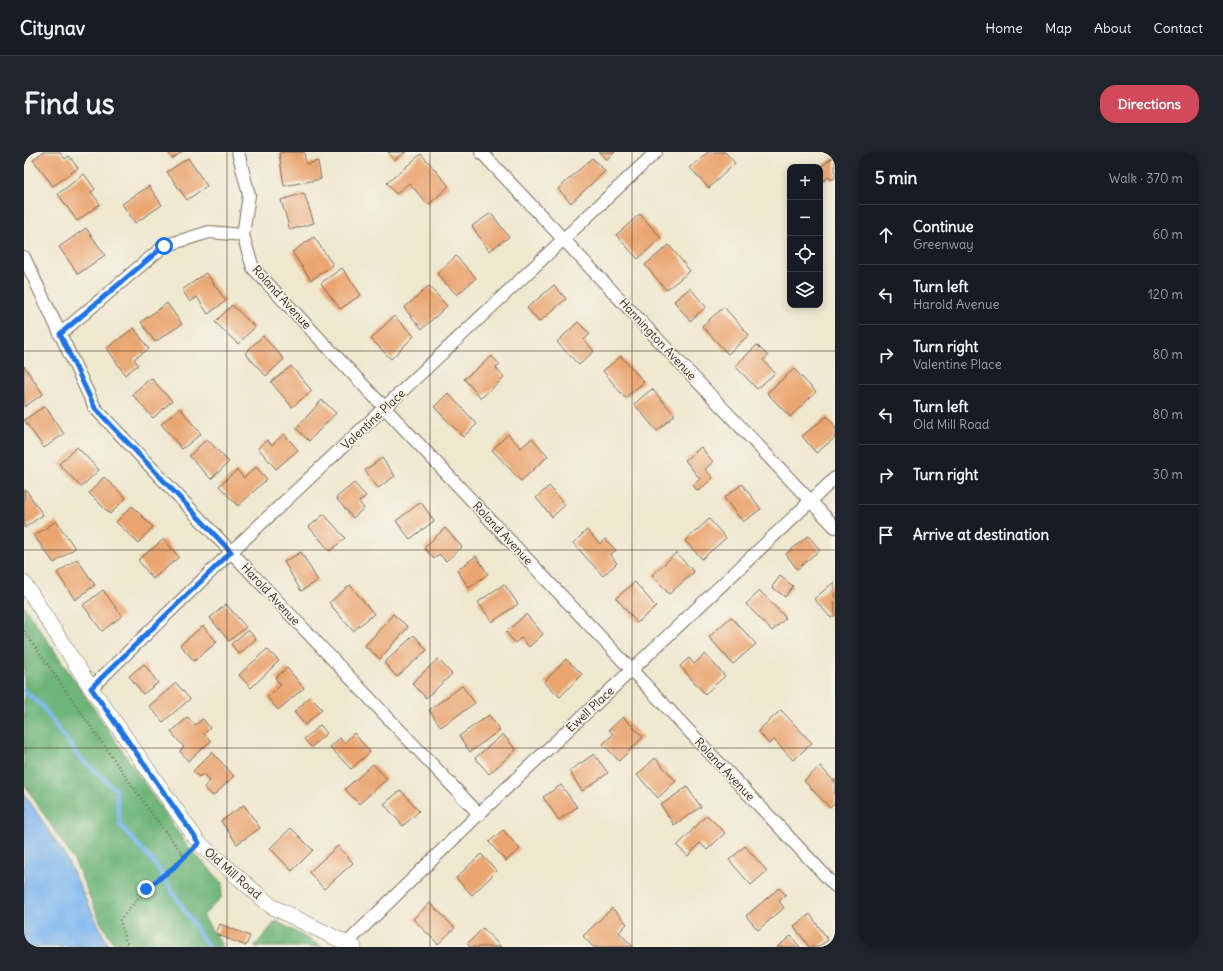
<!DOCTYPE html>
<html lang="en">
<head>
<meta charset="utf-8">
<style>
  body { margin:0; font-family:Delius,sans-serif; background:#20242c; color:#f1f3f6 }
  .controls { position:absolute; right:12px; top:12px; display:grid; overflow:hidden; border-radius:8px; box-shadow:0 2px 10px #0003 }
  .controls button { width:36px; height:36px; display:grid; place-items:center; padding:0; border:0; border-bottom:1px solid #363941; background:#171b24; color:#f1f3f6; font:20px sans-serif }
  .stop { position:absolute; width:12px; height:12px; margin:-9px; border:3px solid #1a73e8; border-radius:50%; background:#fff }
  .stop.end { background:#1a73e8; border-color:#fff; box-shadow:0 1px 4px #0008 }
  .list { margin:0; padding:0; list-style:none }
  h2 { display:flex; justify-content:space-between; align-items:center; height:52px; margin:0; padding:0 16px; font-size:17px }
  h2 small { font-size:13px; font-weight:400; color:#9ea1a6 }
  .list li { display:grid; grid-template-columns:26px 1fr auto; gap:12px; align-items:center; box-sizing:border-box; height:60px; padding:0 16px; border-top:1px solid #363941 }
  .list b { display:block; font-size:15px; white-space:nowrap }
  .list p { margin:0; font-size:13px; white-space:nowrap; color:#9ea1a6 }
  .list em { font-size:13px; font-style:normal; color:#9ea1a6 }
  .icon { flex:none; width:22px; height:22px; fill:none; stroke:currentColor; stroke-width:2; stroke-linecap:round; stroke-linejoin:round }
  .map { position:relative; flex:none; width:811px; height:795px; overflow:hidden; border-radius:16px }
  header { display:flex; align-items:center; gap:24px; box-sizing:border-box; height:56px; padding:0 20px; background:#171b24; border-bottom:1px solid #363941 }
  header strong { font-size:19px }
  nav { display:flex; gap:22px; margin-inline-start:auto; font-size:14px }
  .intro { display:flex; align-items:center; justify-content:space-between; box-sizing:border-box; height:96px; padding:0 24px }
  h1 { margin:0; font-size:28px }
  .button { padding:10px 18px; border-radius:16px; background:#d1495b; color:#fff; font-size:14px; font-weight:700 }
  main { display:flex; gap:24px; padding:0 24px }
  aside { flex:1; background:#171b24; border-radius:16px; box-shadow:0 2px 10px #0003 }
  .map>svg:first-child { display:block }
  .forest { fill:#6eb57a; stroke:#54704c }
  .water { fill:#7fb7ef; stroke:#5d7086 }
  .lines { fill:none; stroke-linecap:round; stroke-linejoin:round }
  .stream { stroke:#7fb7ef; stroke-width:4.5 }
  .building { fill:#eaa56f }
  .minor-casing { stroke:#7a6c5c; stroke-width:14 }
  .tertiary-casing { stroke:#7a6c5c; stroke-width:16 }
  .path { stroke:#7a6c5c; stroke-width:2.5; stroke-dasharray:1 3; stroke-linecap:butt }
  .minor { stroke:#fff; stroke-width:12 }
  .tertiary { stroke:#fff; stroke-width:15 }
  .route { stroke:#1a73e8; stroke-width:5 }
  .grid { fill:none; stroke:#3b2a1e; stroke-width:1; stroke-opacity:0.55 }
  .labels { text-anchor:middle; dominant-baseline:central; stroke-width:3.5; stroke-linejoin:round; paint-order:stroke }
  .street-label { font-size:12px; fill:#3b2a1e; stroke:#f7f3e8 }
</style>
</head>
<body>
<header>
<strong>Citynav</strong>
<nav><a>Home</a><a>Map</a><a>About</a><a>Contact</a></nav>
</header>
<div class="intro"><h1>Find us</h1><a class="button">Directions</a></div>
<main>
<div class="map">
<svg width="811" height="795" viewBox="0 0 811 795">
  <rect width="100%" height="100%" fill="#f7f3e8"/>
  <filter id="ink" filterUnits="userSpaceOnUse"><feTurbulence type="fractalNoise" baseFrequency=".025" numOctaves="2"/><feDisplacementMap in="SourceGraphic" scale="8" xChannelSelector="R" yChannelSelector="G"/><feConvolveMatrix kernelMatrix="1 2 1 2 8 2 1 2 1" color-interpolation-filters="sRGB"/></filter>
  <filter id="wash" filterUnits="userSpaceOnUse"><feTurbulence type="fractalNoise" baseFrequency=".012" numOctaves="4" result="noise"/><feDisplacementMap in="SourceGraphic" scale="16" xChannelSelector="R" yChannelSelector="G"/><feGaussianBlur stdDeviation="0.9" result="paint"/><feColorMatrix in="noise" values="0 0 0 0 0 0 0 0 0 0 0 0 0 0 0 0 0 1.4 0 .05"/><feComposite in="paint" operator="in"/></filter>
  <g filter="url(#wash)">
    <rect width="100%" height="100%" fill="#eee8cf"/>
    <g class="forest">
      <polygon points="0,454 163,694 199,731 197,746 179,764 199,795 92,795 77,771 50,708 0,632"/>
      <polygon points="252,769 298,795 230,795"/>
    </g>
    <polygon class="water" points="0,641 41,704 85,795 0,795"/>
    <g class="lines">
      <polyline class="stream" points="0,539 18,554 55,605 92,638 96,673 131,712 184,795"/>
    </g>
    <g id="blocks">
      <g class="building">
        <polygon points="19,0 36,0 41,7 45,4 54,16 29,34 9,8"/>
        <polygon points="144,0 158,0 148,7"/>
        <polygon points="262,0 280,0 282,12 294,9 297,27 260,34 255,1"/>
        <polygon points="364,0 382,0 370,8"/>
        <polygon points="575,0 591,0 582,8"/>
        <polygon points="684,0 701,0 711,11 685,36 666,16"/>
        <polygon points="397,2 425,34 404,53 385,31 372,42 363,31"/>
        <polygon points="811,4 811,26 807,28 805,25 796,31 796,15"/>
        <polygon points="164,6 183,34 163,48 143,20"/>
        <polygon points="568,6 581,19 547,51 534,37"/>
        <polygon points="60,22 71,37 67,40 76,52 53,69 34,42"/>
        <polygon points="125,34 138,53 111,71 98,52"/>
        <polygon points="280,41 290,71 266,78 257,48"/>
        <polygon points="467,61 485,85 465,99 448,74"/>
        <polygon points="616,62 637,86 614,107 592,83"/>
        <polygon points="62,76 81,103 54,122 35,95"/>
        <polygon points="290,85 309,113 287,128 268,100"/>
        <polygon points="645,93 666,119 642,138 621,113"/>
        <polygon points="432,104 452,126 433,143 413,122"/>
        <polygon points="318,116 337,143 316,157 297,131"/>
        <polygon points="182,121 202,149 184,162 173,145 166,150 158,138"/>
        <polygon points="530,133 542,147 515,170 503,156"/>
        <polygon points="405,134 423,154 398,177 380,156"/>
        <polygon points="666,136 682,155 666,169 650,149"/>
        <polygon points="143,151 158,172 131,190 117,170"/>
        <polygon points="208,153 231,175 214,192 191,170"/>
        <polygon points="700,155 725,183 704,202 678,174"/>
        <polygon points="370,164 390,184 367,207 347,187"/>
        <polygon points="554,170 566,182 560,188 570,199 555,213 533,190"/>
        <polygon points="110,176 125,197 110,207 114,213 101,223 83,196"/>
        <polygon points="239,184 260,207 242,224 221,201"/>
        <polygon points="733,193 744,204 739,208 751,221 733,237 711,214"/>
        <polygon points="468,204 476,213 472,216 480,226 457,246 440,227"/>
        <polygon points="597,204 620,230 601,246 579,219"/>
        <polygon points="0,214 19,242 0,255"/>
        <polygon points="267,214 288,239 268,255 247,230"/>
        <polygon points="770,217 792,240 766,265 743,241"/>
        <polygon points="127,226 148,249 129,266 108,242"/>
        <polygon points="628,237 651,263 633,279 610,252"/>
        <polygon points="424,241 453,272 439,285 410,255"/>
        <polygon points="298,248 312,261 285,289 272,276"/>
        <polygon points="21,254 40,282 20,296 0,268"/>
        <polygon points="156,256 177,282 158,297 137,272"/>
        <polygon points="803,264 811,274 811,286 792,301 778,284"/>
        <polygon points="260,282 274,298 252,317 234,296 243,288 248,293"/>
        <polygon points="484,282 497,296 508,286 524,304 497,329 468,298"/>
        <polygon points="183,287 205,310 187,327 165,304"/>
        <polygon points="53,295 75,318 57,335 35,312"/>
        <polygon points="677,295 689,310 681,317 689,326 674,339 669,333 676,327 661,308"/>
        <polygon points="358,306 371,324 354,336 341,318"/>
        <polygon points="232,315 243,327 214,354 195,334 213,318 220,326"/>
        <polygon points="80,325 102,346 86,362 65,341"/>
        <polygon points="330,331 342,344 335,350 340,356 329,366 312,346"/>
        <polygon points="718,332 737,357 719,370 700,346"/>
        <polygon points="525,334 541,353 528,365 512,346"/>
        <polygon points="2,338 19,363 0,376 0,339"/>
        <polygon points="397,350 410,369 386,387 372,369"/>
        <polygon points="108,354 129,375 114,391 92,370"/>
        <polygon points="300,362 321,386 306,399 285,375"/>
        <polygon points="685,367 702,386 678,407 661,389"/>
        <polygon points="32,369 51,396 30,411 10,384"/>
        <polygon points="421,376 438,395 422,409 415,402 410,407 400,396"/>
        <polygon points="563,378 576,392 581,387 592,398 586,403 593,411 579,424 549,391"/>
        <polygon points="784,384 796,398 773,417 762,402"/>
        <polygon points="140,387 155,405 129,427 114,408"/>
        <polygon points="277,400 294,429 277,439 260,410"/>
        <polygon points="652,401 670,420 645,442 628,423"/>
        <polygon points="452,404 464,422 445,436 433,418"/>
        <polygon points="53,407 71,433 51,448 33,421"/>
        <polygon points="756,424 769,434 761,445 748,435"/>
        <polygon points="611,430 632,455 613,471 592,446"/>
        <polygon points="810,430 811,463 807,466 790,447"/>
        <polygon points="480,432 494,452 468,470 454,450"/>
        <polygon points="326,433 350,462 329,479 305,451"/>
        <polygon points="79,438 98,464 78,479 59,453"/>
        <polygon points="736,439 762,466 748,479 722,452"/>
        <polygon points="202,452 222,475 205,489 186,466"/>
        <polygon points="369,462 384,475 356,507 341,494"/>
        <polygon points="502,462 519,482 505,495 497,486 491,491 482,480"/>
        <polygon points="707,465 732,492 709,512 685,485"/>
        <polygon points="179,474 193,490 170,509 156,493"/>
        <polygon points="224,478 232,487 215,502 207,492"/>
        <polygon points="390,483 403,498 373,525 360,511"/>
        <polygon points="243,497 255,509 227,536 215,523"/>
        <polygon points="681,502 701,524 681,542 656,514 665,506 670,512"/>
        <polygon points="414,507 428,522 402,546 388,531"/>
        <polygon points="542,507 558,522 536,545 520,530"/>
        <polygon points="120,512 134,531 119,542 105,524"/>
        <polygon points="263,516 280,536 254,558 243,545 257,533 251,526"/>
        <polygon points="152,531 166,547 139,570 125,554"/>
        <polygon points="438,534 451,551 417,575 405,558"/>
        <polygon points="286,545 298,557 281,573 270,560"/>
        <polygon points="757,558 788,591 769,608 750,588 745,592 734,579"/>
        <polygon points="465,563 476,578 446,600 435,584"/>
        <polygon points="164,565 171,573 179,567 186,576 180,582 187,589 164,609 156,599 160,595 147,580"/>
        <polygon points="599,565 619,585 595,609 579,592 589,582 585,578"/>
        <polygon points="296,573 303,581 287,595 280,587"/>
        <polygon points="330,581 346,600 327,617 306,595 316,586 320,591"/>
        <polygon points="479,582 492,598 465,622 451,606"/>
        <polygon points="188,600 210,624 189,644 180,635 186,629 179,622 175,625 169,619"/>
        <polygon points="570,602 584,621 558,639 545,619"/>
        <polygon points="631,606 652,629 634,646 613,623"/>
        <polygon points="349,612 363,627 335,652 321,637"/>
        <polygon points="796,614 810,629 811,627 811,651 806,656 780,629"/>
        <polygon points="537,633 553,655 535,668 519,645"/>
        <polygon points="663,635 677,655 650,673 637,653"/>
        <polygon points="377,638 395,659 379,674 360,652"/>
        <polygon points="220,653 236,676 213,692 197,669"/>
        <polygon points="683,663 701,681 683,698 676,691 664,704 653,694"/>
        <polygon points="267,676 289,698 268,719 246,696"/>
        <polygon points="479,678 496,697 482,709 465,690"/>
        <polygon points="314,694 329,711 300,737 285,720"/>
        <polygon points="721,694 743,719 727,733 705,708"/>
        <polygon points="457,702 473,719 448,743 432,726"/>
        <polygon points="755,736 762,743 755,749 760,756 734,778 722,764"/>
        <polygon points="406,751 431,776 414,792 389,767"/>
        <polygon points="588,756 603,772 595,780 609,795 569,795 559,784"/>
        <polygon points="786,762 804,788 794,795 785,795 770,774"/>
        <polygon points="196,772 226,784 222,794 192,782"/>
        <polygon points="459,776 477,795 446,795 443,792"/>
        <polygon points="767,784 776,795 753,795"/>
      </g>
    </g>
  </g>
  <g filter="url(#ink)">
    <use href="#blocks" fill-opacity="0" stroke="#7a6c5c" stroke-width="1"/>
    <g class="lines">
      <g class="minor-casing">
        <g id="minor">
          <polyline points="214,0 225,43 219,83 229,116 811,734"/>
          <polyline points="457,0 811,375"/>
          <polyline points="0,105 71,256 455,662"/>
          <polyline points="36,182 140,94 185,80 219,83"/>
          <polyline points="67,536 207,400 632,0"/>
          <polyline points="323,791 455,662 811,326"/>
        </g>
      </g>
      <g class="tertiary-casing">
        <polyline id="tertiary" points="0,431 67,536 175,691 247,754 330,795"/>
      </g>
      <g class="path">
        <polyline points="0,479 128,662 161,705"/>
        <polyline points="105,795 100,785 96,768 122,737 151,715 165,701"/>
      </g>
      <use href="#minor" class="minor"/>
      <use href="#tertiary" class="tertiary"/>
    </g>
  </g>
  <g class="lines" filter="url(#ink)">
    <polyline class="route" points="122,737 150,715 175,691 67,536 207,400 71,256 36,182 140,94"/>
  </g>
  <path class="grid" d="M203,0V795M406,0V795M608,0V795M0,199H811M0,398H811M0,596H811"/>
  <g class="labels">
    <g class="street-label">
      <text transform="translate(258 145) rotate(48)">Roland Avenue</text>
      <text transform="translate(634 187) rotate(47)">Hannington Avenue</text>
      <text transform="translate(349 267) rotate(-43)">Valentine Place</text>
      <text transform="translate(479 381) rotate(47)">Roland Avenue</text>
      <text transform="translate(247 442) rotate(47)">Harold Avenue</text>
      <text transform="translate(566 557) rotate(-43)">Ewell Place</text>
      <text transform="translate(701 617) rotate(47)">Roland Avenue</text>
      <text transform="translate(209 721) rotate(41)">Old Mill Road</text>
    </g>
  </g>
</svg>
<div class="controls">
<button>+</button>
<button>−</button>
<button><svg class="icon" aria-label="locate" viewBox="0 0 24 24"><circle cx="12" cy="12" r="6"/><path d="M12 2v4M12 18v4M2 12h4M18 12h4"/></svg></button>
<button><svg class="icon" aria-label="layers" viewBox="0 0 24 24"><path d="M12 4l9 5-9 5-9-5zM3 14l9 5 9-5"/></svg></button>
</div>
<div class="stop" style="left:140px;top:94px"></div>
<div class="stop end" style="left:122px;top:737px"></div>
</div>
<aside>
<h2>5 min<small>Walk · 370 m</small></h2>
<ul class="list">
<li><svg class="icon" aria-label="ahead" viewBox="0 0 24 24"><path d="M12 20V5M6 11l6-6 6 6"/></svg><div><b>Continue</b><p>Greenway</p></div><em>60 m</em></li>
<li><svg class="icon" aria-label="left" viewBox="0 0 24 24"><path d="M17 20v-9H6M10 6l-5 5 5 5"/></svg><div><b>Turn left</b><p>Harold Avenue</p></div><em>120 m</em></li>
<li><svg class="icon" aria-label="right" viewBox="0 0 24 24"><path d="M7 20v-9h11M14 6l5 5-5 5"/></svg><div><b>Turn right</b><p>Valentine Place</p></div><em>80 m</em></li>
<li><svg class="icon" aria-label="left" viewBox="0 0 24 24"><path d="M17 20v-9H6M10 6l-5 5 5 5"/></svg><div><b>Turn left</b><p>Old Mill Road</p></div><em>80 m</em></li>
<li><svg class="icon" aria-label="right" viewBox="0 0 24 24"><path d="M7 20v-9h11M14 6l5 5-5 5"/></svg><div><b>Turn right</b></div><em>30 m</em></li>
<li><svg class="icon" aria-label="arrive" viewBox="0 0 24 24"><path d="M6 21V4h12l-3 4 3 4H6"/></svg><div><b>Arrive at destination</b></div></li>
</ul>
</aside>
</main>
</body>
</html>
